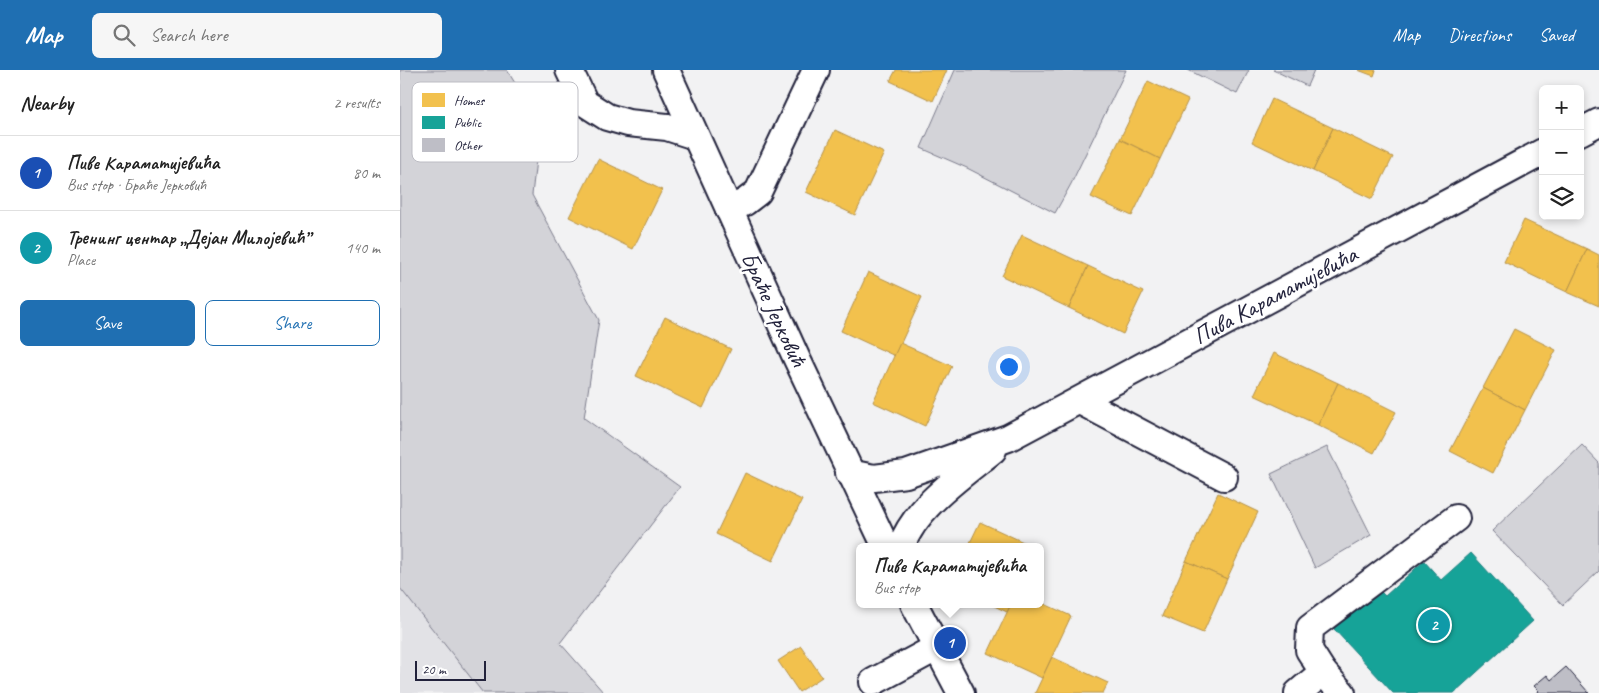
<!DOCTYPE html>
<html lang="en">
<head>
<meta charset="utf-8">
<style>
  body { margin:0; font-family:Caveat,sans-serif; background:#f6f6f6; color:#222 }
  .controls { position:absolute; right:15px; top:15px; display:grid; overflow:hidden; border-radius:8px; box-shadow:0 2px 8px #0003 }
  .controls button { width:45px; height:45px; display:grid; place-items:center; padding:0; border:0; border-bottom:1px solid #e0e0e0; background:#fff; color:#222; font:25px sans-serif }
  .scale { position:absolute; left:15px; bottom:12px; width:71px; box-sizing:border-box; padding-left:5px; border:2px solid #22223b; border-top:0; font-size:14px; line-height:18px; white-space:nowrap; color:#22223b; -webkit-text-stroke:4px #fff; paint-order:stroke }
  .you { position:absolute; left:608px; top:296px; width:18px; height:18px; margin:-12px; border:4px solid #fff; border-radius:50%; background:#1a73e8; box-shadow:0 0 0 8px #1a73e833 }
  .badge { display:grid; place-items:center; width:32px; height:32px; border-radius:50%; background:#1f6fb2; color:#fff; font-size:16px; font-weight:700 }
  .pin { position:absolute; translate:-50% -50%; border:2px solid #fff; box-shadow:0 1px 5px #0006 }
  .popup { position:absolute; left:456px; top:473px; width:188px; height:65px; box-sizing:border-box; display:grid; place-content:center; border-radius:8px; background:#fff; filter:drop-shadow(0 1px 4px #0005); font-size:16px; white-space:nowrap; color:#767676 }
  .popup b { font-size:19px; color:#222 }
  .popup::after { content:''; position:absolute; left:50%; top:100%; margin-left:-10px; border:10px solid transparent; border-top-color:#fff }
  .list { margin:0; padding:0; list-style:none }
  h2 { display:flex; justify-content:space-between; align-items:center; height:65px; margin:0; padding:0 20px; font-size:21px }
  h2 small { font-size:16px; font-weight:400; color:#767676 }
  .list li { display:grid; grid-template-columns:32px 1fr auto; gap:15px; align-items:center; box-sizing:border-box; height:75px; padding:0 20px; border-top:1px solid #e0e0e0 }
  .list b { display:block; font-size:19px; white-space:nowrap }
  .list p { margin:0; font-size:16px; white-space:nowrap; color:#767676 }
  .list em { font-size:16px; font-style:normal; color:#767676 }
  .actions { display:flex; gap:10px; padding:15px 20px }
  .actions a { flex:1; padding:11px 0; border:1px solid #1f6fb2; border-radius:8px; text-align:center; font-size:18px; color:#1f6fb2 }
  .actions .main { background:#1f6fb2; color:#fff }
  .icon { flex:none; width:28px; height:28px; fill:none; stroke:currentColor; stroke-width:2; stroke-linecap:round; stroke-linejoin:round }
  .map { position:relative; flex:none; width:1199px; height:623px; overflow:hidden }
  header { display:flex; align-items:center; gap:30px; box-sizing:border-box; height:70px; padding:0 25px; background:#1f6fb2; color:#fff }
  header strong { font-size:24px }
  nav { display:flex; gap:28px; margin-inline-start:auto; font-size:18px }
  .search { width:350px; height:45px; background:#f6f6f6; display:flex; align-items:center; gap:12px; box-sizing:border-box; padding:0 18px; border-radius:8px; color:#767676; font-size:19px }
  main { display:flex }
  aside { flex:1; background:#fff }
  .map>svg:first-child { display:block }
  .built { fill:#e2e2e6 }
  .green { fill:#d3d3d8; stroke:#7a7a8a }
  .homes { fill:#f2c14e; stroke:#b49148 }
  .public { fill:#17a398; stroke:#1a7c7c }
  .building { fill:#bebec6; stroke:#22223b }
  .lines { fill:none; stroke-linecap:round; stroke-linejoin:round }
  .minor-casing { stroke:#22223b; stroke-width:30 }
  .minor { stroke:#fff; stroke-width:26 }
  .labels { text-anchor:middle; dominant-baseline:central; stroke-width:5; stroke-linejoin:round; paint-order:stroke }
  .street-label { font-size:24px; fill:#22223b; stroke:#fff }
  .key { fill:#fff; stroke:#bdbdc4; stroke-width:1 }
  .key-label { font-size:14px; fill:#22223b }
</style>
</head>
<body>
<header>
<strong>Map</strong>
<div class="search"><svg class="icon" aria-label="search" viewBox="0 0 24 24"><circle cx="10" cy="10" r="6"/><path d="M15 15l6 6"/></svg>Search here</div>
<nav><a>Map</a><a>Directions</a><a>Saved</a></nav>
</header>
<main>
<aside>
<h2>Nearby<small>2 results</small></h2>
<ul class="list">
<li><span class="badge" style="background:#1a4fb4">1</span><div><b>Пиве Караматијевића</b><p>Bus stop · Браће Јерковић</p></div><em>80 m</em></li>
<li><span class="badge" style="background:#0f9aa8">2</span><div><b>Тренинг центар „Дејан Милојевић”</b><p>Place</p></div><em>140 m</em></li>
</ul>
<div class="actions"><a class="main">Save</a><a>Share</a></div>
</aside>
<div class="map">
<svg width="1199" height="623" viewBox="0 0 1199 623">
  <rect width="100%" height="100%" fill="#f2f2f3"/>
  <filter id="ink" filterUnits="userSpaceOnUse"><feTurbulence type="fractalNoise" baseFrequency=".02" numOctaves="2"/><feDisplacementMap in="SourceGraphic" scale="10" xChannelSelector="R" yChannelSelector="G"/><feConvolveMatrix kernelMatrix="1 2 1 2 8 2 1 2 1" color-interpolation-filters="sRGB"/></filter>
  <g filter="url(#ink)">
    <polygon class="built" points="0,518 83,623 0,623"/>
    <g class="green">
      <polygon points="0,0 107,0 140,54 132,125 199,250 184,348 280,417 160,573 204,623 83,623 0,518"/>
      <polygon points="555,0 726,0 671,114 655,143 567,98 521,78"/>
      <polygon points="788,0 849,0 837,24"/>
      <polygon points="873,0 914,0 907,16"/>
      <polygon points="1182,375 1199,393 1199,501 1163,535 1092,461"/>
      <polygon points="927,377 971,465 915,498 871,404"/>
    </g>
    <g class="homes">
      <polygon points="496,0 547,0 533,31 490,11"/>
      <polygon points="958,0 976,0 974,6"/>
      <polygon points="748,11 788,30 760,89 720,69"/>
      <polygon points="872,29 933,58 913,101 852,72"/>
      <polygon points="933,58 993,87 972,129 913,101"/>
      <polygon points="435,60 484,83 455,145 406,122"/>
      <polygon points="720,69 760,89 732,146 691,127"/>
      <polygon points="198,89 262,120 233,179 169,147"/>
      <polygon points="1124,150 1187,179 1167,222 1104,192"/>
      <polygon points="622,165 688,196 669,238 602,206"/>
      <polygon points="1187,179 1199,185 1199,236 1167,222"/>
      <polygon points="688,196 743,222 723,264 669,238"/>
      <polygon points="468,202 522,227 495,286 441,261"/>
      <polygon points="265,247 331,279 303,338 236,306"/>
      <polygon points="1114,259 1156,280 1125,340 1083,318"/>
      <polygon points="500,273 552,296 525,356 473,332"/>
      <polygon points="874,283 938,313 918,355 854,325"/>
      <polygon points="938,313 996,342 974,383 918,355"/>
      <polygon points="1083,318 1125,340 1093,403 1050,381"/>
      <polygon points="345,403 402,430 373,491 316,464"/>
      <polygon points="818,423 858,442 827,509 786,491"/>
      <polygon points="580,452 634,477 568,477"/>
      <polygon points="786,491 827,509 803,563 762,546"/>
      <polygon points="640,532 671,546 642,608 588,583 611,534 640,534"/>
      <polygon points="590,534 611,534 607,542"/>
      <polygon points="401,576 422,607 399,622 378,591"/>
      <polygon points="652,587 708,613 703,623 635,623"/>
    </g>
    <polygon class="public" points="1071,483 1133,551 1054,623 993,623 934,559 978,519 985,526 1024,491 1041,510"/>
    <polygon class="building" points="1166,597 1189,623 1136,623 1139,621 1134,616 1147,605 1151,610"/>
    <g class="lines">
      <g class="minor-casing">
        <g id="minor">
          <polyline points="169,0 185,33 207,47 228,53 267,57 295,66"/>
          <polyline points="266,0 396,287 486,477"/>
          <polyline points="1180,62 1199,52"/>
          <polyline points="329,140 345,132 358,122 416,0"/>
          <polyline points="680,331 824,407"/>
          <polyline points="449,403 474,408 506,404 608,368 1143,82"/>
          <path d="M501,477C515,437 561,406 593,380"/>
          <polyline points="514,534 561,623"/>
          <polyline points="923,602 909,580 910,558 1056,448"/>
          <polyline points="473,612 536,578"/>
          <polyline points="898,623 923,602 942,623"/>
        </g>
      </g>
      <use href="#minor" class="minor"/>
    </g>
  </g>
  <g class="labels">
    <g class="street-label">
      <text transform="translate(875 225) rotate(-28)">Пива Караматијевића</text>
      <text transform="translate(374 239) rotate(65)">Браће Јерковић</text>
    </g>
  </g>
  <rect x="12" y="12" width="166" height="80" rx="8" class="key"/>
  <rect x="22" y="23" width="23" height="14" fill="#f2c14e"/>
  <rect x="22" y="46" width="23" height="13" fill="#17a398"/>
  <rect x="22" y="68" width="23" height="14" fill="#bebec6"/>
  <g class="key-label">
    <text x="54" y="35">Homes</text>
    <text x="54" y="57">Public</text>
    <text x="54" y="80">Other</text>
  </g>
</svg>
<div class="controls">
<button>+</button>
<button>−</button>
<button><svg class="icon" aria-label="layers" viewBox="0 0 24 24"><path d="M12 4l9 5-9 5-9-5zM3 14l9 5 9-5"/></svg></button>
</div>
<div class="scale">20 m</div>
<div class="you"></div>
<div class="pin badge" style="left:550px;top:573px;background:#1a4fb4">1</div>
<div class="popup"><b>Пиве Караматијевића</b>Bus stop</div>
<div class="pin badge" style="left:1034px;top:555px;background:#0f9aa8">2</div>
</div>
</main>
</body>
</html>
